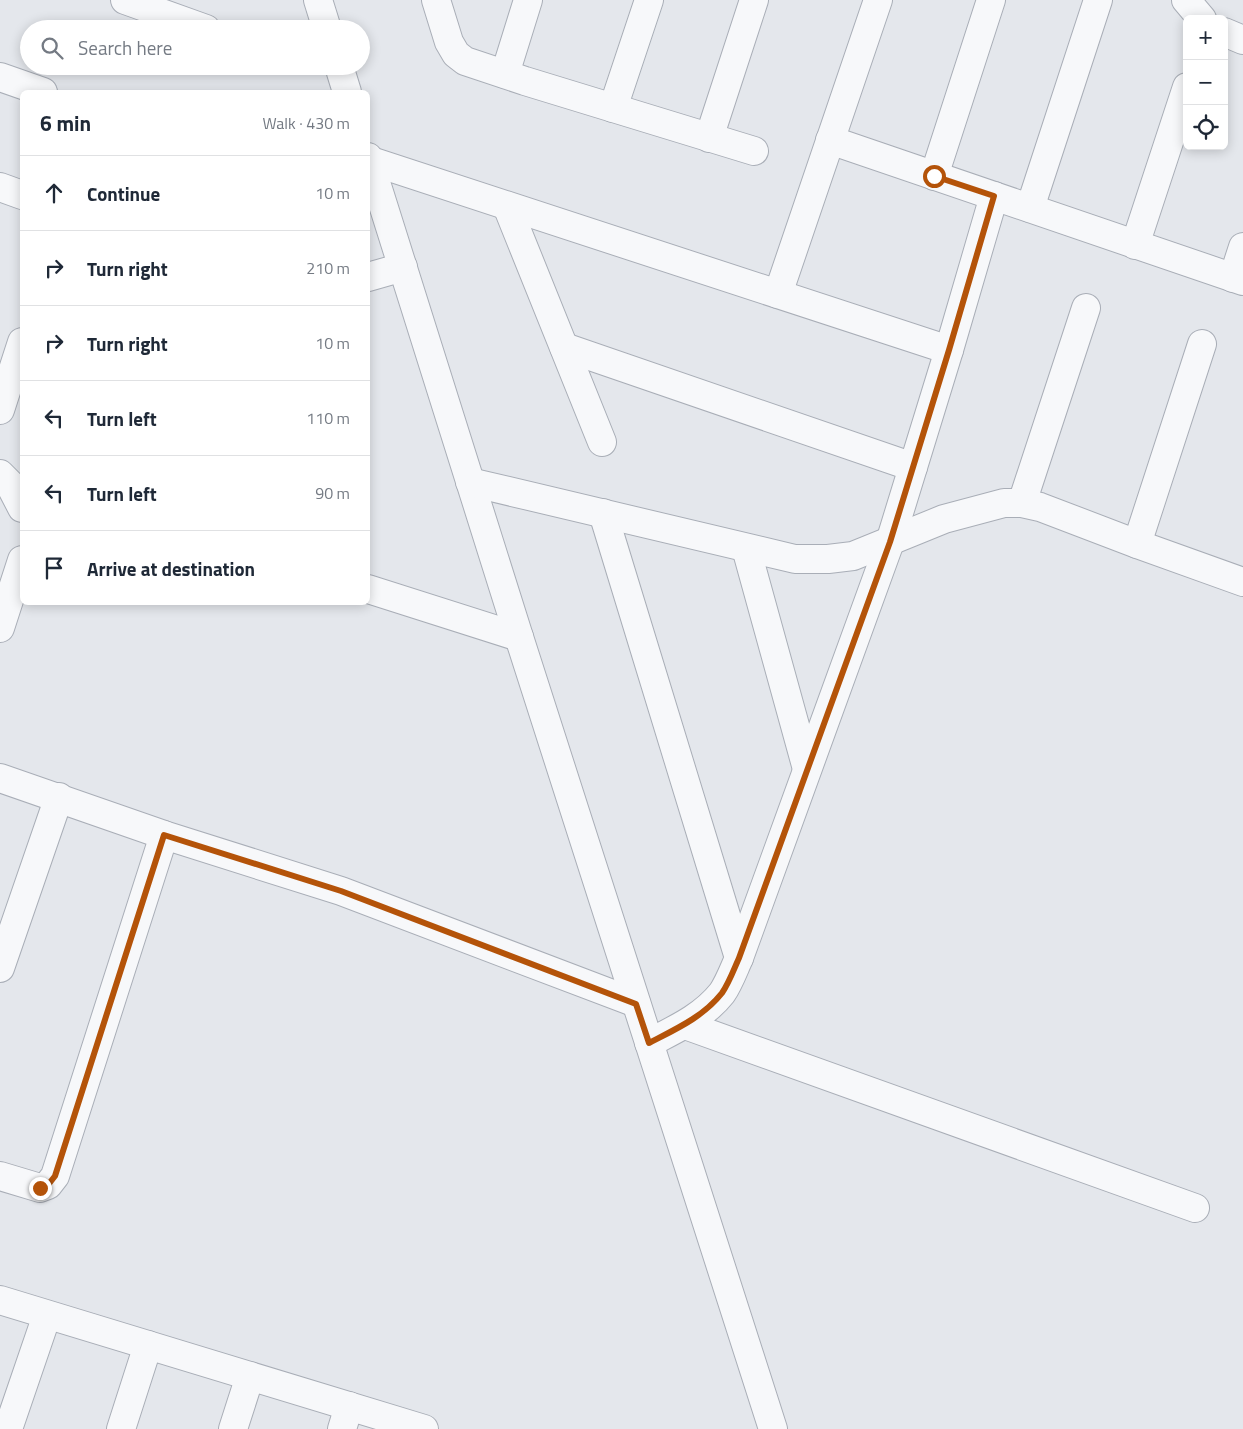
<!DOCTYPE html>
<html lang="en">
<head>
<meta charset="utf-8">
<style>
  body { margin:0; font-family:"Titillium Web",sans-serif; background:#f6f6f7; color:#1f2937 }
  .controls { position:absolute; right:15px; top:15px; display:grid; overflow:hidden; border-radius:8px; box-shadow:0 2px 12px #0003 }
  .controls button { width:45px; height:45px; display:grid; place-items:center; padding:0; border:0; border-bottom:1px solid #e0e1e3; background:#fff; color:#1f2937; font:25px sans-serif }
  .stop { position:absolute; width:15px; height:15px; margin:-11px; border:4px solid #b45309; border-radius:50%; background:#fff }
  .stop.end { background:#b45309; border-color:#fff; box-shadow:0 1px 5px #0008 }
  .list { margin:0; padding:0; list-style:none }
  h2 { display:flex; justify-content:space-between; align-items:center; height:65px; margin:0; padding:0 20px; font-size:21px }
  h2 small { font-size:16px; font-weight:400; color:#747a83 }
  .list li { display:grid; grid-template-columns:32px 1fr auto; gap:15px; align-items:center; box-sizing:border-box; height:75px; padding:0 20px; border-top:1px solid #e0e1e3 }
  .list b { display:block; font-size:19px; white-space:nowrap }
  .list em { font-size:16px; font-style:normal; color:#747a83 }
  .icon { flex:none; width:28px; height:28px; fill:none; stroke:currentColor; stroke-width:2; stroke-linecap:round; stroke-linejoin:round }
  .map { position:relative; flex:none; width:1243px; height:1429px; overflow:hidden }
  .search { position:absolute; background:#fff; box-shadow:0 2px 12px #0003; left:20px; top:20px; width:350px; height:55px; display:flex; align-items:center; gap:12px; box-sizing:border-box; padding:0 18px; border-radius:28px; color:#747a83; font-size:19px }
  .panel { position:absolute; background:#fff; box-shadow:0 2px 12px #0003; left:20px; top:90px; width:350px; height:515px; border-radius:8px }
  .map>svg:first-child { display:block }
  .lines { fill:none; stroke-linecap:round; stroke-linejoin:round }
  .minor-casing { stroke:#a9aeb7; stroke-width:30 }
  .minor { stroke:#f7f8fa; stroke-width:28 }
  .route { stroke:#b45309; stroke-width:6 }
</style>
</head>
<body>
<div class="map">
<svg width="1243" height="1429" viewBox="0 0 1243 1429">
  <rect width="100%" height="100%" fill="#e4e7ec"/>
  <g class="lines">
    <g class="minor-casing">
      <g id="minor">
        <polyline points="125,0 206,29"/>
        <polyline points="318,0 327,29"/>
        <polyline points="436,0 449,42 456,54 465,61 525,81 754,151"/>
        <polyline points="1186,0 1202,19"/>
        <polyline points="1224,32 1243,40"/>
        <polyline points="339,66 347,92"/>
        <polyline points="505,74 528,0"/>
        <polyline points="0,77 43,92"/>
        <polyline points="613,108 649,0"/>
        <polyline points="709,138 754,0"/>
        <polyline points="830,140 1243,281"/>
        <polyline points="368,157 519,637 773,1429"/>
        <polyline points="368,160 949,350"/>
        <polyline points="934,176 991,0"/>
        <polyline points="0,187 22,195"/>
        <polyline points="507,206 602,442"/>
        <polyline points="1030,208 1098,0"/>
        <polyline points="1135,245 1187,87"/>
        <polyline points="368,277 403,267"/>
        <polyline points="1233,278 1243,247"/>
        <polyline points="778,294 878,0"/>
        <polyline points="564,347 913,467"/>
        <polyline points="0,410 22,342"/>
        <polyline points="0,474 9,483 22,508"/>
        <polyline points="470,482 795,559 828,559 853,556 944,519 1004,503 1022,503 1040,507 1137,544 1243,582"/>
        <polyline points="1022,503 1086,308"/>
        <polyline points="603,513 739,958"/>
        <polyline points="1137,544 1202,344"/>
        <polyline points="746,548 807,769"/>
        <polyline points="368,589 519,637"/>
        <polyline points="0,628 22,560"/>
        <polyline points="0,778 164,835 341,891 636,1003"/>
        <polyline points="0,968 59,797"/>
        <polyline points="685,1025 1195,1208"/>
        <path d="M649,1043C676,1029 703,1017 722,993C729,983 734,969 739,958L890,542L949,350L994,196"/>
        <polyline points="0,1176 40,1188 48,1185 55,1176 164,835"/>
        <polyline points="0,1300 424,1429"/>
        <polyline points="8,1429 47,1315"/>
        <polyline points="121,1429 148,1345"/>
        <polyline points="233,1429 250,1376"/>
        <polyline points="342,1429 349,1406"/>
      </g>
    </g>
    <use href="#minor" class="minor"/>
  </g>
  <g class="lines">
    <path class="route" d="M40,1188L48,1185L55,1176L164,835L341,891L636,1004L649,1043C676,1029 703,1017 722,993C729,983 734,969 739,958L890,542L949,350L994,196L934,176"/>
  </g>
</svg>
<div class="controls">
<button>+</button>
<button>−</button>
<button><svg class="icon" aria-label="locate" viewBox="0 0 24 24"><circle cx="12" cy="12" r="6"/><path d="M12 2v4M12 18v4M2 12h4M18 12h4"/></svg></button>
</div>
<div class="stop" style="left:934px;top:176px"></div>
<div class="stop end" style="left:40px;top:1188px"></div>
<div class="search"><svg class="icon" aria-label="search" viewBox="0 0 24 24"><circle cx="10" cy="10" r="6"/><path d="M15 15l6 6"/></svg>Search here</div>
<section class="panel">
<h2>6 min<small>Walk · 430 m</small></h2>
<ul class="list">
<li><svg class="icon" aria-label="ahead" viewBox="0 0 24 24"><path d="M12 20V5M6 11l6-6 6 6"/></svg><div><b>Continue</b></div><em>10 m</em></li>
<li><svg class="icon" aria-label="right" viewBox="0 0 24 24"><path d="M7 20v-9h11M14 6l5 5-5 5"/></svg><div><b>Turn right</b></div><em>210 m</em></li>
<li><svg class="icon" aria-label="right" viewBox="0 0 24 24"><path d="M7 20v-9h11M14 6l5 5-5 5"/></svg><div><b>Turn right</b></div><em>10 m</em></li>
<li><svg class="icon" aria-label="left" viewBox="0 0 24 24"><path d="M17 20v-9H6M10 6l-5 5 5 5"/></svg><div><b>Turn left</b></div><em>110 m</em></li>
<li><svg class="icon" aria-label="left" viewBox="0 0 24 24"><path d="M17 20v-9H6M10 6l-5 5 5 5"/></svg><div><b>Turn left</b></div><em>90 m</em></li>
<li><svg class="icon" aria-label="arrive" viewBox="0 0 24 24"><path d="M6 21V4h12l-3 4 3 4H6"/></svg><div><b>Arrive at destination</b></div></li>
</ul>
</section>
</div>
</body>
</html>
